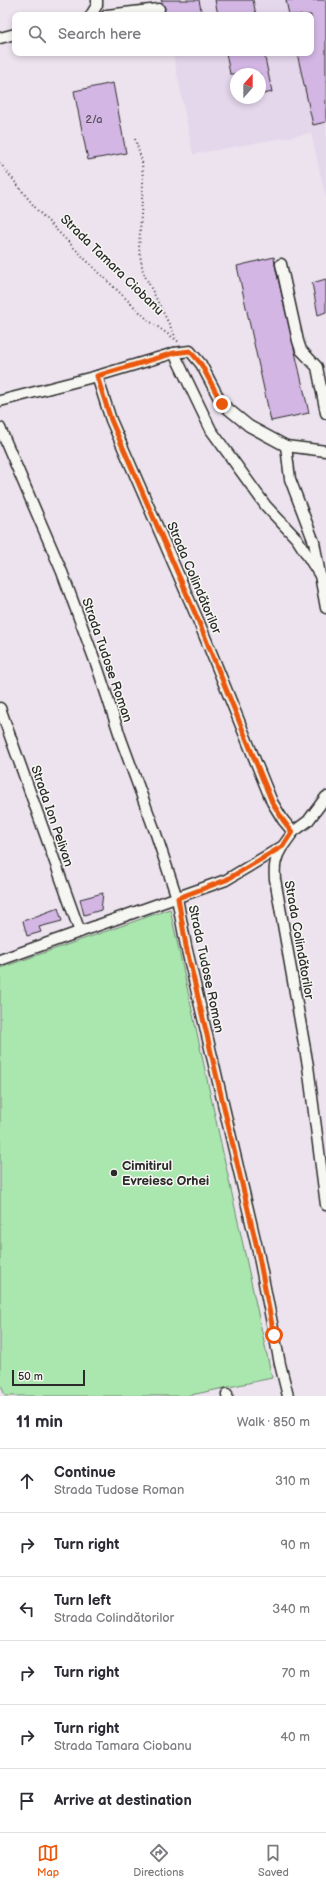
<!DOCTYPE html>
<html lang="en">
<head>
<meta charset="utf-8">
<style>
  body { margin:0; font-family:"Balsamiq Sans",sans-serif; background:#f2f2f3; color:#2b2b33 }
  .compass { position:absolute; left:230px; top:68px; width:36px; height:36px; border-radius:50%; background:#fff; box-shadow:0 2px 6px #0003; rotate:21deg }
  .scale { position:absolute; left:12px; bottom:10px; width:73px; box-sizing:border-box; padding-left:4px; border:2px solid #2b2b2b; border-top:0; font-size:11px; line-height:14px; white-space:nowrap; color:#2b2b2b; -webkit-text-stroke:3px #f6f6f2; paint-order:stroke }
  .stop { position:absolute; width:12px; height:12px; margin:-9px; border:3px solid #ea580c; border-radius:50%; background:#fff }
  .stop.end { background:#ea580c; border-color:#fff; box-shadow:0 1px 4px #0008 }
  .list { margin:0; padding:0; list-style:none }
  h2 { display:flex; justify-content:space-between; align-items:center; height:52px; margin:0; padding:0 16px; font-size:17px }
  h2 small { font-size:13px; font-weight:400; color:#7c7c81 }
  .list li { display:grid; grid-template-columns:26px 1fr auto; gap:12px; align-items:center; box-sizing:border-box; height:64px; padding:0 16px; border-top:1px solid #e1e1e2 }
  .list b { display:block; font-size:15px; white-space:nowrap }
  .list p { margin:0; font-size:13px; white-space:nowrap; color:#7c7c81 }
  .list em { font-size:13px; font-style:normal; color:#7c7c81 }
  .icon { flex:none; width:22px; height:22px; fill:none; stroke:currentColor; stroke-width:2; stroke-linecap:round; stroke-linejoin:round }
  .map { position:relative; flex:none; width:326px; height:1396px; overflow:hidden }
  .search { position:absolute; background:#fff; box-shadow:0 2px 6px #0003; left:12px; right:12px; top:12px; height:44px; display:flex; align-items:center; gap:10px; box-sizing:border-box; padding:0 14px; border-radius:8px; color:#7c7c81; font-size:15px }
  .sheet { height:436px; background:#fff }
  nav { display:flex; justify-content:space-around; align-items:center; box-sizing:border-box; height:56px; border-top:1px solid #e1e1e2; background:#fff; font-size:11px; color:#7c7c81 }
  nav a { display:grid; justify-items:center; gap:2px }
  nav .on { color:#ea580c }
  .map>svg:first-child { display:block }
  .built { fill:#e4d6eb; fill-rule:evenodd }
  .green { fill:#a9e7ae; stroke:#6a896c }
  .building { fill:#d3b6e4; stroke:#2b2b2b }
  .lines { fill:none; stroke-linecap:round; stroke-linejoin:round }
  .minor-casing { stroke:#2b2b2b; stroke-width:13 }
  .path { stroke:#2b2b2b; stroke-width:2; stroke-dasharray:1 3; stroke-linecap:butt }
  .minor { stroke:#f6f6f2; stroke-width:10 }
  .route { stroke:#ea580c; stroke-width:5 }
  .poi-dot { fill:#2b2b2b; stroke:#f6f6f2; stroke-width:1.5 }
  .labels { text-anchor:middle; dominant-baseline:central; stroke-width:3; stroke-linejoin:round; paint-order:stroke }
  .number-label { font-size:11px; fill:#554e59 }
  .street-label { font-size:13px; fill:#2b2b2b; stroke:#f6f6f2 }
  .poi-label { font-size:13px; font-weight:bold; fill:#2b2b2b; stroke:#f6f6f2; text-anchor:start }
</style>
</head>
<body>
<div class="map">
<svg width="326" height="1396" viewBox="0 0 326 1396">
  <rect width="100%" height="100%" fill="#ece3ee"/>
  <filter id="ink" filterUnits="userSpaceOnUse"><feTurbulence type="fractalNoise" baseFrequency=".025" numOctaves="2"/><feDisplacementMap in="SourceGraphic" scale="8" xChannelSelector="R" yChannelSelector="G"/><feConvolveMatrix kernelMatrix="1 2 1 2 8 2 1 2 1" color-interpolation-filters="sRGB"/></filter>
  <g filter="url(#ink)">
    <path class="built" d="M163,0H326V198L311,133L193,154L173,53H311V15H166ZM236,74H260V98H236Z"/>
    <polygon class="green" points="170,909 272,1378 186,1396 5,1396 0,1382 0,968"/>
    <g class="building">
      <polygon points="161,0 199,0 202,15 164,15 165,8"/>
      <polygon points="215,0 253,0 256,15 218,15"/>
      <polygon points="286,0 326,0 326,122 313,125 297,53 311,53 311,15 289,15"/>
      <polygon points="226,53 264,53 272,92 260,95 260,74 230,74"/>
      <polygon points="113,83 126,153 88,160 74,91"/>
      <polygon points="274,257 275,265 309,413 271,421 237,266"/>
      <polygon points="326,279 326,312 318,315 312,283"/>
      <polygon points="103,893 101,910 84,915 80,899"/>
      <polygon points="58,908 62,921 39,927 41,932 27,936 23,921"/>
    </g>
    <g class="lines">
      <g class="minor-casing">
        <g id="minor">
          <polyline points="91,15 97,5 97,0"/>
          <polyline points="107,15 159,9"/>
          <polyline points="0,38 15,34"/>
          <polyline points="281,264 298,341 301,350 317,367 326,413"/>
          <polyline points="174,353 211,430 266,506 297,539 321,577"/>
          <polyline points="97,376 111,420 198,620 272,802 283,820 293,832"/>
          <polyline points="0,401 97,376 174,353 190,351 201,364 222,404 249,426 286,446 326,451"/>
          <polyline points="0,428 62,572 98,669 121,739 156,834 177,898 186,946 258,1252 280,1364 288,1396"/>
          <polyline points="286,446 290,479 314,542 326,608"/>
          <polyline points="0,708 80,932"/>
          <path d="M282,847C275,858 274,867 275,879L308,1066L326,1205"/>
          <polyline points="0,960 226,880 283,846 293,832 308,821 326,797"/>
          <polyline points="227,1396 227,1394"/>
        </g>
      </g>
      <g class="path">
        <polyline points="135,139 142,161 143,182 139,248 143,272 176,338"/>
        <polyline points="0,163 38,211 85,259 148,320 179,342"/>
      </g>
      <use href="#minor" class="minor"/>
    </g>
  </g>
  <g class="lines" filter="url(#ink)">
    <polyline class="route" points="222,404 201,364 190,351 174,353 97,376 111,420 198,620 272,802 283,820 292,832 283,846 226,880 178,898 186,946 258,1252 274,1335"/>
  </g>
  <circle class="poi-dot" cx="114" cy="1173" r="4"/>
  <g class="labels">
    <g class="number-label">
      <text x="94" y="119">2/a</text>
    </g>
    <g class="street-label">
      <text transform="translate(112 265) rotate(44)">Strada Tamara Ciobanu</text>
      <text transform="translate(194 578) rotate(67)">Strada Colindătorilor</text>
      <text transform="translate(107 660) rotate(71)">Strada Tudose Roman</text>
      <text transform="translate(52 816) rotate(71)">Strada Ion Pelivan</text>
      <text transform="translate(299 940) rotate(80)">Strada Colindătorilor</text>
      <text transform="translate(206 969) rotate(78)">Strada Tudose Roman</text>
    </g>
    <g class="poi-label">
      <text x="122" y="1166">Cimitirul<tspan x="122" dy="15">Evreiesc Orhei</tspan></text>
    </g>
  </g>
</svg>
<svg class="compass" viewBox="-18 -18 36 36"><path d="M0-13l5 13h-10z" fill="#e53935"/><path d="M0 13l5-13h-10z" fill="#7c7c81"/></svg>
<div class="scale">50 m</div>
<div class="stop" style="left:274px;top:1335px"></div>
<div class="stop end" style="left:222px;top:404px"></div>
<div class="search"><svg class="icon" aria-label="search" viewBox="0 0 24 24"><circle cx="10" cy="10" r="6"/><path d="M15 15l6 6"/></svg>Search here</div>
</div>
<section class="sheet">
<h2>11 min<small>Walk · 850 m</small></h2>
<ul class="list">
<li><svg class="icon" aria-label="ahead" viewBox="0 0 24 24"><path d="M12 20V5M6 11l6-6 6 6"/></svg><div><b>Continue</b><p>Strada Tudose Roman</p></div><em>310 m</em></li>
<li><svg class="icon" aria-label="right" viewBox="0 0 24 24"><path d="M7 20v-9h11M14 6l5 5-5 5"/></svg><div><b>Turn right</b></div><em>90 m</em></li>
<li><svg class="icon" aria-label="left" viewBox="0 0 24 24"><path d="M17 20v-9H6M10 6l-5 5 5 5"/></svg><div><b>Turn left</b><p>Strada Colindătorilor</p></div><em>340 m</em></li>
<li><svg class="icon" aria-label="right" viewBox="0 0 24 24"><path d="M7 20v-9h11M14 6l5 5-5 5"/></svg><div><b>Turn right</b></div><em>70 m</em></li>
<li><svg class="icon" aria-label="right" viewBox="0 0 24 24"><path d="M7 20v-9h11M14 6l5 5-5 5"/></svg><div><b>Turn right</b><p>Strada Tamara Ciobanu</p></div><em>40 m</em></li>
<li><svg class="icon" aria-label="arrive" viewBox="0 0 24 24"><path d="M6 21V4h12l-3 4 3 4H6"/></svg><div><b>Arrive at destination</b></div></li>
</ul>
</section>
<nav>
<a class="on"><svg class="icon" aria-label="map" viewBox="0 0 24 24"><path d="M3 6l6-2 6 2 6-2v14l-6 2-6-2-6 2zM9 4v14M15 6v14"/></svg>Map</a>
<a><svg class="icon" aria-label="directions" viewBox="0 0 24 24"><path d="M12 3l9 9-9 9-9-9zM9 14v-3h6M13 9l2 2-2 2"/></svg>Directions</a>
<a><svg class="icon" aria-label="saved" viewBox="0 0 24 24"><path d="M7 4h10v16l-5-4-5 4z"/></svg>Saved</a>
</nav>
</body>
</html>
